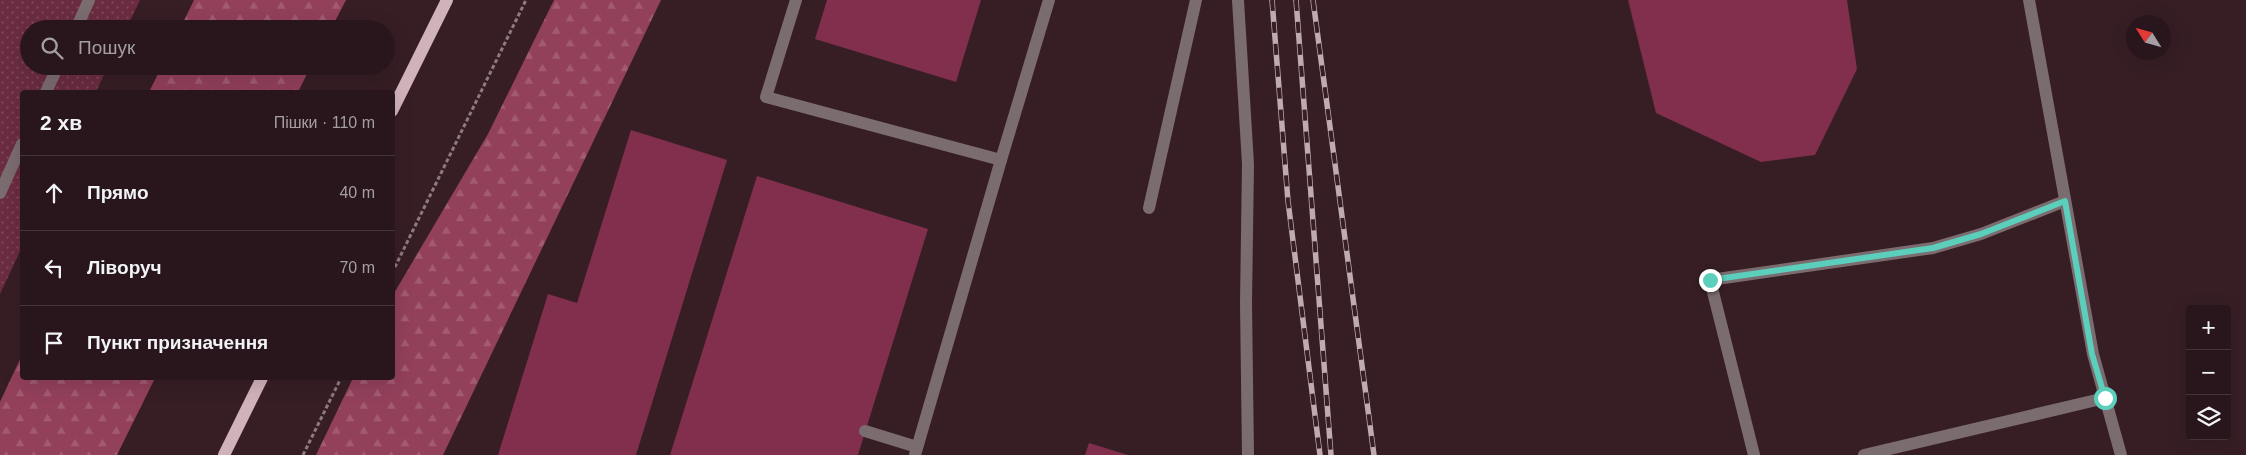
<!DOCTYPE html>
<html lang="uk">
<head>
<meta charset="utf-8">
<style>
  body { margin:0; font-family:Helvetica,sans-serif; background:#311f25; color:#f1f3f6 }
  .controls { position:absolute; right:15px; bottom:15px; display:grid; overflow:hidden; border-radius:5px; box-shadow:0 5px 20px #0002 }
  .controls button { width:45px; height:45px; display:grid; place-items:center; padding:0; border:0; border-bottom:1px solid #45353b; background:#29161c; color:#f1f3f6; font:25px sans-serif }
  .compass { position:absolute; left:2126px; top:15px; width:45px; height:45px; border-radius:50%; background:#29161c; box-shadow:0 5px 20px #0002; rotate:307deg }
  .stop { position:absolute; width:15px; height:15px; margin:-11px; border:4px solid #5bcebc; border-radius:50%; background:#fff }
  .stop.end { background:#5bcebc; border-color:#fff; box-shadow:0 1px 5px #0008 }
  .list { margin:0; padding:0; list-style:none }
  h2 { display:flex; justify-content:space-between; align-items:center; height:65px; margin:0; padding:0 20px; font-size:21px }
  h2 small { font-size:16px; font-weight:400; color:#a59fa3 }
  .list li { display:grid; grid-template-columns:32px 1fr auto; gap:15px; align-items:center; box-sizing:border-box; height:75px; padding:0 20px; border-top:1px solid #45353b }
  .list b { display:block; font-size:19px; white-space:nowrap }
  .list em { font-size:16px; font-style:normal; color:#a59fa3 }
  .icon { flex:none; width:28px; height:28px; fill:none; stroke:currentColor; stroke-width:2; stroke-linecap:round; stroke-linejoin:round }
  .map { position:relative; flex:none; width:2246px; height:455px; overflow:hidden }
  .search { position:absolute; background:#29161c; box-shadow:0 5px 20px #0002; left:20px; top:20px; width:375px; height:55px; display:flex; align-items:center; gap:12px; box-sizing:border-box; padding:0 18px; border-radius:28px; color:#a59fa3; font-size:19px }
  .panel { position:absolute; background:#29161c; box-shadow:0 5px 20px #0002; left:20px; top:90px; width:375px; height:290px; border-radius:5px }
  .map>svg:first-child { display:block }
  .forest { fill:url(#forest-firs) }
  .garden { fill:url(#garden-dots) }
  .building { fill:#812f4c }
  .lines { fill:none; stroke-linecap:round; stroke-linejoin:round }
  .path { stroke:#907a80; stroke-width:3; stroke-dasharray:4 2.5; stroke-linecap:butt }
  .minor { stroke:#7b6c70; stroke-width:12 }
  .major { stroke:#d0b2ba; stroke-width:12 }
  .rail-casing { stroke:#bfabb0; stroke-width:5.5 }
  .rail { stroke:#371e25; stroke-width:4; stroke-dasharray:11; stroke-linecap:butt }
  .route { stroke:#5bcebc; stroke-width:6 }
</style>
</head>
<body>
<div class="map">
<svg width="2246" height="455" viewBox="0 0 2246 455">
  <defs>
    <pattern id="forest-firs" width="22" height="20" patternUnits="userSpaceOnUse" patternTransform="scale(1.25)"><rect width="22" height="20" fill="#93405b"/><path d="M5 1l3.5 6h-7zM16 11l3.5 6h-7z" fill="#a25b72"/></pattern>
    <pattern id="garden-dots" width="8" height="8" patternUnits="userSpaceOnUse" patternTransform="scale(1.25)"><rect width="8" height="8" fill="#6b2c41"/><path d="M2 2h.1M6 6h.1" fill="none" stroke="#804a5c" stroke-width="1.8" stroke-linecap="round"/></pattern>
  </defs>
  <rect width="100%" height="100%" fill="#371e25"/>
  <g class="forest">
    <polygon points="194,0 346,0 331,29 180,29"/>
    <polygon points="554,0 661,0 443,455 316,455 353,378 392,378 393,295 488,134"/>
    <polygon points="162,66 311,66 298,92 149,92"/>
    <polygon points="22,355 22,378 155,378 117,455 0,455 0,402"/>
  </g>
  <polygon class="garden" points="0,0 140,0 126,29 29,29 29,66 108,66 96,92 22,92 22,247 0,294"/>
  <g class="building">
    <polygon points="827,0 981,0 956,82 815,39"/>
    <polygon points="1628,0 1847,0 1857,69 1815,155 1761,162 1656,113"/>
    <polygon points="631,130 727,160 636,455 498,455 548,294 577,303"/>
    <polygon points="757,176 928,229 858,455 670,455"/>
    <polygon points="1089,443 1128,455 1085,455"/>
  </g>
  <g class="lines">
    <g class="path">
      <polyline points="392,273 526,0"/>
      <polyline points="303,455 341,378"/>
    </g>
    <g class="minor">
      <polyline points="796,0 766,97 1001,160 915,455"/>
      <polyline points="1238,0 1248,164 1246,303 1248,455"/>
      <polyline points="2029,0 2093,354 2121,455"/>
      <polyline points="76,29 89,0"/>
      <polyline points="46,92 58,66"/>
      <polyline points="1001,160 1049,0"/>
      <polyline points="0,193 22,144"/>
      <polyline points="1149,208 1196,0"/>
      <polyline points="865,431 917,447"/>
      <polyline points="1754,455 1710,280 1933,248 1981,234 2065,201"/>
      <polyline points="1864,455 2105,398"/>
    </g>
    <g class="major">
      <polyline points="392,111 447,0"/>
      <polyline points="224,455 262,378"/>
    </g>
    <g class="rail-casing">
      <g id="rail">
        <polyline points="1272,0 1288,201 1320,455"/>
        <polyline points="1296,0 1331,455"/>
        <polyline points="1313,0 1374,455"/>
      </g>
    </g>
    <use href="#rail" class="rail"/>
  </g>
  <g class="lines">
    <polyline class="route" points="1710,280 1933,248 1981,234 2065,201 2092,354 2105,398"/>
  </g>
</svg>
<div class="controls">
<button>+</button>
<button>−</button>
<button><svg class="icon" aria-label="layers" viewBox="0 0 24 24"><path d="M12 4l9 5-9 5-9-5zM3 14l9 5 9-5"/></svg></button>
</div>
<svg class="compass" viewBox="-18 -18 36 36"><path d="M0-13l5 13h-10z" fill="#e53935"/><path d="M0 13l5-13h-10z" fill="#a59fa3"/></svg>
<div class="stop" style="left:2105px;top:398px"></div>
<div class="stop end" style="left:1710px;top:280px"></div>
<div class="search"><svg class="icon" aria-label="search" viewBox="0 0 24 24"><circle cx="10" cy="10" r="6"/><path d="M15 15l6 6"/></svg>Пошук</div>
<section class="panel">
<h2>2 хв<small>Пішки · 110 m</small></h2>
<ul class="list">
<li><svg class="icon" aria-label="ahead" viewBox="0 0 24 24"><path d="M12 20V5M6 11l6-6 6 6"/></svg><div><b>Прямо</b></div><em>40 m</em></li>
<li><svg class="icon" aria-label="left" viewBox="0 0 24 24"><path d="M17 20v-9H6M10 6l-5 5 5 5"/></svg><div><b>Ліворуч</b></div><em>70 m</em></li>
<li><svg class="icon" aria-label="arrive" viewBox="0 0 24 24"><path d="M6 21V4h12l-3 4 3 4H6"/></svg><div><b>Пункт призначення</b></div></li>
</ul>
</section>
</div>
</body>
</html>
